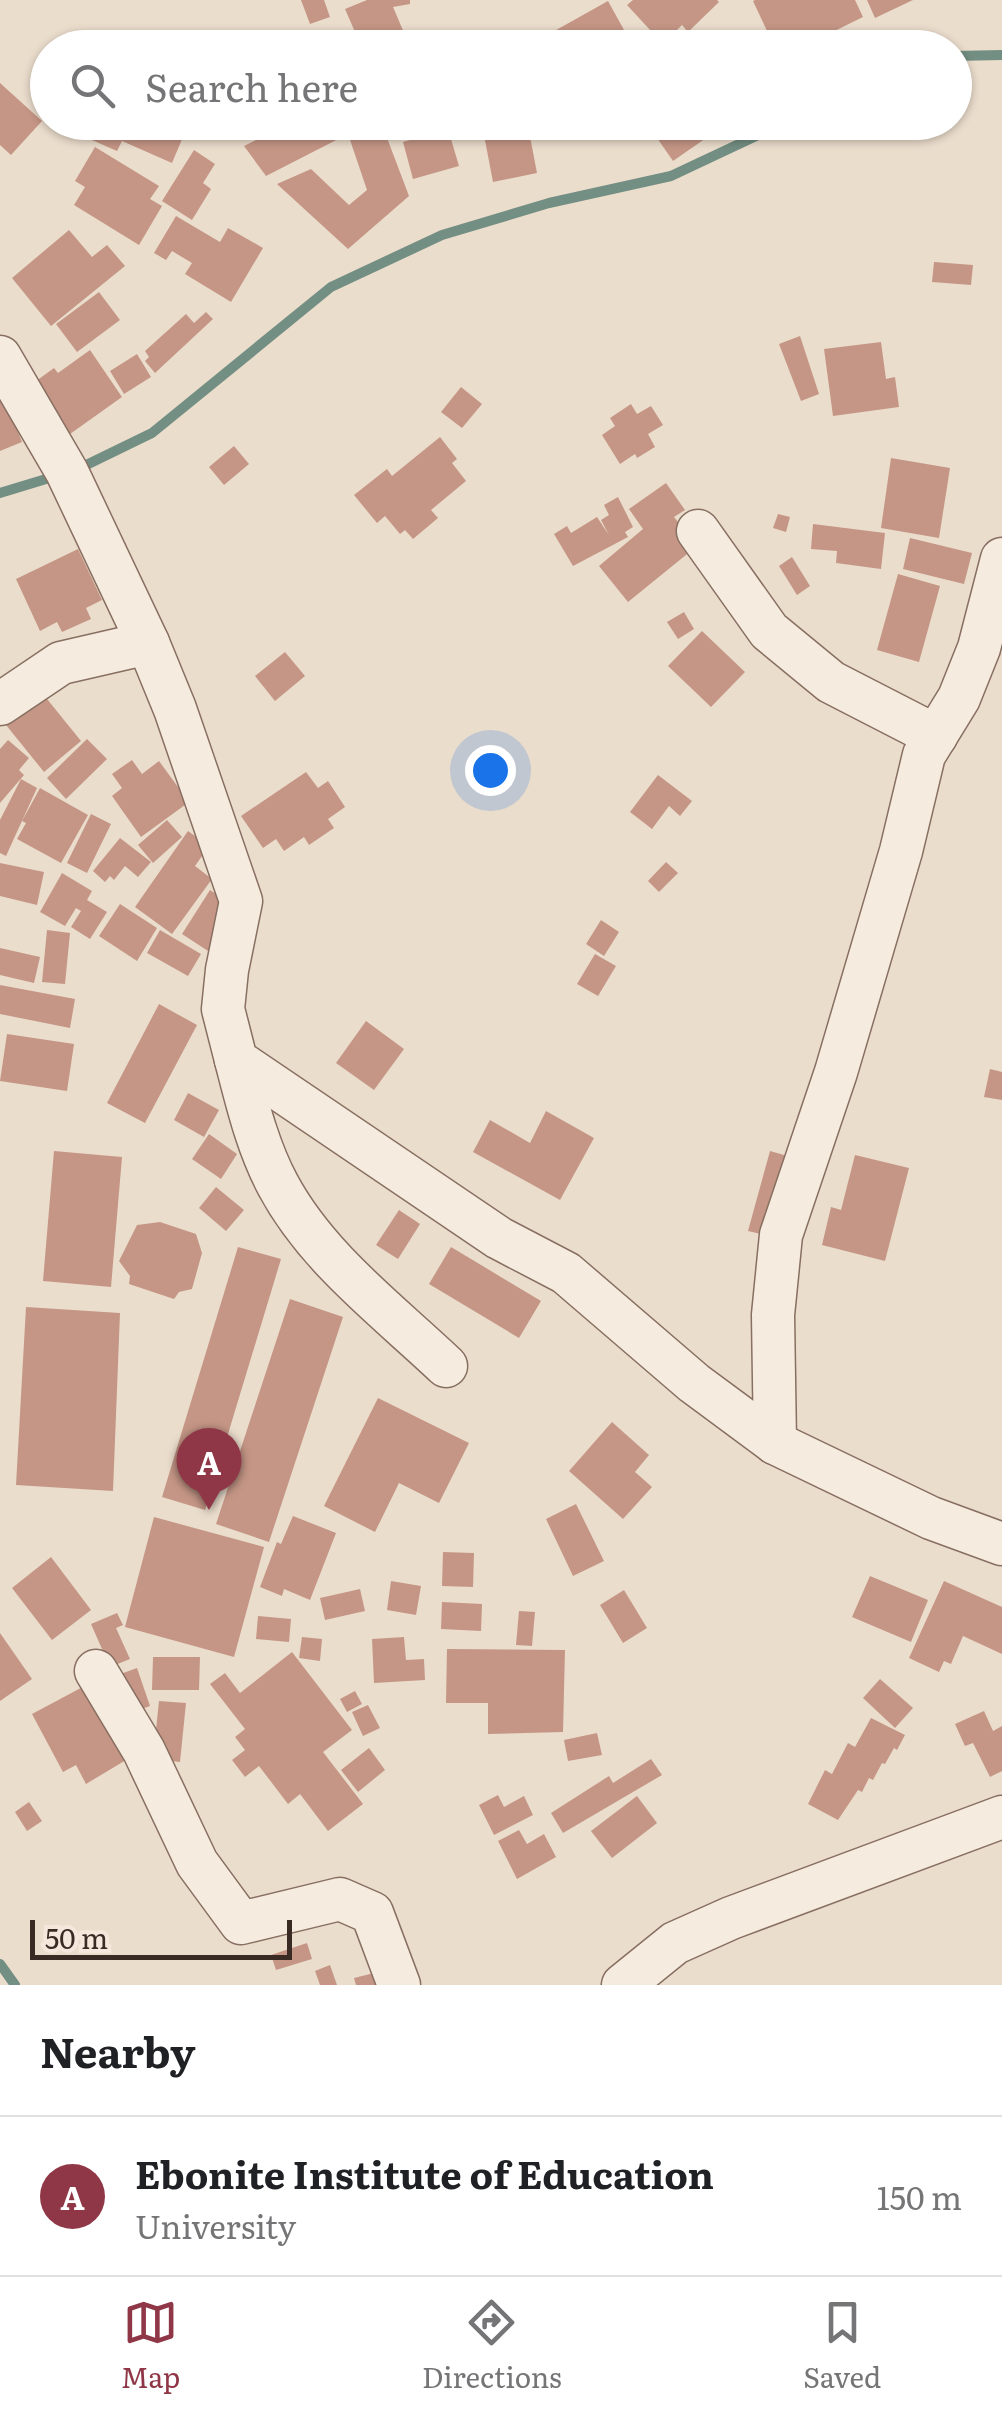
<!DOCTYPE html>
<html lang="en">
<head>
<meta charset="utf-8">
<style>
  body { margin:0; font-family:Literata,serif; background:#f6f6f6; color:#202124 }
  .scale { position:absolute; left:30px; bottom:25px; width:262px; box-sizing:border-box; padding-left:10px; border:5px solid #392a23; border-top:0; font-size:28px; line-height:35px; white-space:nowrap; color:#392a23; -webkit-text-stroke:8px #f3e8db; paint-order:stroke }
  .you { position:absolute; left:490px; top:770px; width:35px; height:35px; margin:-25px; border:8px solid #fff; border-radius:50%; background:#1a73e8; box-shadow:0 0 0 15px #1a73e833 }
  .badge { display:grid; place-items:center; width:65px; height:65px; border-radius:50%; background:#903747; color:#fff; font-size:32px; font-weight:700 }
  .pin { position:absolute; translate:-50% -82px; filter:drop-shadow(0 2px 5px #0008) }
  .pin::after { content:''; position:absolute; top:52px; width:35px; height:30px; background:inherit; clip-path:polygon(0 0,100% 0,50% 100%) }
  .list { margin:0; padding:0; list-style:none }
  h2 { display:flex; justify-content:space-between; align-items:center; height:130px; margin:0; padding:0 40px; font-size:42px }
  h2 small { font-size:32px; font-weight:400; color:#757577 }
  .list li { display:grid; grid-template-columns:65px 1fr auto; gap:30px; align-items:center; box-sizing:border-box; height:160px; padding:0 40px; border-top:2px solid #e0e0e0 }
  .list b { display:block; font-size:38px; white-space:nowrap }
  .list p { margin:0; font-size:32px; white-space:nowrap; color:#757577 }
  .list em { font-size:32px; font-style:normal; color:#757577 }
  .icon { flex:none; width:55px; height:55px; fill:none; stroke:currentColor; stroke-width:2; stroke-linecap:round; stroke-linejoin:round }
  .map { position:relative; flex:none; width:1002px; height:1985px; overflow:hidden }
  .search { position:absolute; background:#fff; box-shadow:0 2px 8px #0004; left:30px; right:30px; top:30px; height:110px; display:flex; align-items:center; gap:25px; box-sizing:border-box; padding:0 35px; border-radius:55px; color:#757577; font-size:38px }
  .sheet { height:290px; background:#fff }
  nav { display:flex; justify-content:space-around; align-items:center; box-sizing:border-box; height:140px; border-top:2px solid #e0e0e0; background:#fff; font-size:28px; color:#757577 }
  nav a { display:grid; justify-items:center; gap:5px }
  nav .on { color:#903747 }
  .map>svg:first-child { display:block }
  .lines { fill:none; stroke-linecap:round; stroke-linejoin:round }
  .stream { stroke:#738e83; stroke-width:10 }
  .building { fill:#c59686 }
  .street-casing { stroke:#876f61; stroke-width:45 }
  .street { stroke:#f6ebdf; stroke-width:42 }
</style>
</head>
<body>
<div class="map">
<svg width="1002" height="1985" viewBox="0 0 1002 1985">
  <rect width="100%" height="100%" fill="#ebddcc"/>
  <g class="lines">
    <g class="stream">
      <polyline points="954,56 1002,55"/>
      <polyline points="78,469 152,433 331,287 442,235 549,203 671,176 786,122"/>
      <polyline points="0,493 56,476"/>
      <polyline points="0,1964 15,1985"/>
    </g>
  </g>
  <g class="building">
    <polygon points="301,0 324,0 330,17 310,24"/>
    <polygon points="367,0 410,0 410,4 393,7 405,35 377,48 362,48 345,9"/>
    <polygon points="633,0 717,0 719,2 688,32 682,25 663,44 627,5"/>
    <polygon points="755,0 855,0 863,17 800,48 775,48 753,1"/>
    <polygon points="867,0 913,0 875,18"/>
    <polygon points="608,1 629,39 614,48 524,48"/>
    <polygon points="410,35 416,48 387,48"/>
    <polygon points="0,83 42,121 11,155 0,145"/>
    <polygon points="83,122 183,122 188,125 172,163 122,141 117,151 78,134"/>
    <polygon points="292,122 381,122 409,196 348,249 277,184 311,169 349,205 367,190 348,134 266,176 244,146"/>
    <polygon points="393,122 447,122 447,123 399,139"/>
    <polygon points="646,122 700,122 709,136 673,161"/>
    <polygon points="528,126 537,173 493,182 484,135"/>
    <polygon points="448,129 459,166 413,179 403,142"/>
    <polygon points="95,147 159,186 150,199 162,206 139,245 74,205 85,187 75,181"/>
    <polygon points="194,150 215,164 203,183 211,189 192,220 162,201"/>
    <polygon points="176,216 220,242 228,228 263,248 231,302 185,274 192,263 172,251 166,260 154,253"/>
    <polygon points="69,230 92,257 107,245 125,266 51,326 12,278"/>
    <polygon points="934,262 973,265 971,285 932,282"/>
    <polygon points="99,292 120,320 77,352 56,324"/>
    <polygon points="206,312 213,319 155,373 145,361 149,357 145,351 186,314 194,323"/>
    <polygon points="800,336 819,394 801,401 779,344"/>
    <polygon points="881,342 886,379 895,377 899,407 833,416 824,349"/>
    <polygon points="90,350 122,397 63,439 32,384 54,368 58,373"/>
    <polygon points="137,354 151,377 124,394 110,371"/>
    <polygon points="0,386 22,442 0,451"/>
    <polygon points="461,387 482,404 462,428 441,412"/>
    <polygon points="631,404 637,414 651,406 663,425 648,434 655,447 637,458 635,454 620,464 602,435 615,426 610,418"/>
    <polygon points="440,437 457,459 452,463 466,481 431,510 438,518 413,539 405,530 400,534 385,516 377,523 354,495 387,469 392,476"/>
    <polygon points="234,446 249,464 224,485 209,467"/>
    <polygon points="891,458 950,468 939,538 881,528"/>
    <polygon points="666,483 685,510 674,517 697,546 628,602 599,566 643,529 629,509"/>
    <polygon points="618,497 633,527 625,532 628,537 573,566 554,534 567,526 571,533 597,517 609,535 601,520 609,515 604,505"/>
    <polygon points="778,514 790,517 786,532 773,528"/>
    <polygon points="813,524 885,533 881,569 836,563 837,551 811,549"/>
    <polygon points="910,538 972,553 964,584 903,569"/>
    <polygon points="78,549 102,600 86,608 91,619 62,632 57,622 40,631 16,579"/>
    <polygon points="792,557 810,586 797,595 779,566"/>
    <polygon points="898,574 940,586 919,662 877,650"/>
    <polygon points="684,612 694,629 678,639 667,622"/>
    <polygon points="702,631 745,672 711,707 668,666"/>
    <polygon points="285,652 305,676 275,701 255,676"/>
    <polygon points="43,694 81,741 44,772 6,725"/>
    <polygon points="87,739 107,759 66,799 47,778"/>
    <polygon points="8,740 29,758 19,770 24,775 0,803 0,749"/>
    <polygon points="132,760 142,774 159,761 189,802 141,837 112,796 122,788 112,774"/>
    <polygon points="306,772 318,788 328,781 345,807 328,819 334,828 309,845 304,837 284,851 276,839 263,848 241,816"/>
    <polygon points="658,775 692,801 680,816 669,806 652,829 630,812"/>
    <polygon points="21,779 37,788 6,856 0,853 0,820"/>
    <polygon points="40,788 88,815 61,863 17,839 26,823 22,821"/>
    <polygon points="91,814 111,824 87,873 67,863"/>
    <polygon points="167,820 182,837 153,863 138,845"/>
    <polygon points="188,831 209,846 195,866 212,879 172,934 135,907"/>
    <polygon points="120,838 151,862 138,877 125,866 114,880 110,876 105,882 93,871"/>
    <polygon points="666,862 678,873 659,892 648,881"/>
    <polygon points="0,863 44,872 37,905 0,896"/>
    <polygon points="62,873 92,891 87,900 107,912 90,939 71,927 81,911 76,908 65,926 40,912"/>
    <polygon points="210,890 236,907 208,951 182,934"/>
    <polygon points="120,904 157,928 137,961 99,936"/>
    <polygon points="601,920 619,932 604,956 586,944"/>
    <polygon points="47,930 70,933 65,984 42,982"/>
    <polygon points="160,930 201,954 188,976 147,953"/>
    <polygon points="0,948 40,957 34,983 0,975"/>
    <polygon points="595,954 616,966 598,996 577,984"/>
    <polygon points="0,985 75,999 70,1028 0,1014"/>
    <polygon points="159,1004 197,1025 145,1123 107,1103"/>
    <polygon points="366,1021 404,1049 374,1090 336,1063"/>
    <polygon points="7,1034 74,1044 67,1091 0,1081"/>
    <polygon points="990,1069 1002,1072 1002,1100 984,1097"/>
    <polygon points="188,1093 219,1110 204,1137 174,1120"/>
    <polygon points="546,1111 594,1138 560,1200 473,1152 490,1120 530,1143"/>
    <polygon points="209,1134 237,1154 221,1179 192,1159"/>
    <polygon points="54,1151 122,1157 111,1287 43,1281"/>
    <polygon points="770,1151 791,1157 769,1236 748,1231"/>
    <polygon points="855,1155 909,1168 885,1261 822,1245 831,1207 841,1210"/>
    <polygon points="216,1187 244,1210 226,1231 199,1208"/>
    <polygon points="399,1210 420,1224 398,1259 376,1245"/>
    <polygon points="160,1222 196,1234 202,1253 192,1289 179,1292 174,1299 129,1284 130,1276 119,1261 137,1225"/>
    <polygon points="238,1247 281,1259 205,1510 162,1497"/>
    <polygon points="451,1247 541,1301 519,1338 429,1284"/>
    <polygon points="290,1299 343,1317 269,1542 216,1524"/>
    <polygon points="26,1307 120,1313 113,1491 16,1485"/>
    <polygon points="378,1398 469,1443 439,1503 399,1483 375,1532 324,1506"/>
    <polygon points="612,1422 649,1455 635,1472 652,1487 623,1519 569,1471"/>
    <polygon points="576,1504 604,1561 573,1576 546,1519"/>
    <polygon points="293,1516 336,1533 310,1600 284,1589 282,1596 260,1587 277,1542 281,1544"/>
    <polygon points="154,1517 264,1547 234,1657 125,1627"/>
    <polygon points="443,1552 474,1553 473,1587 442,1586"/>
    <polygon points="51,1557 91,1610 52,1640 12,1588"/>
    <polygon points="870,1576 928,1600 911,1642 852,1617"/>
    <polygon points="391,1581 421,1586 416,1615 387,1610"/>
    <polygon points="944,1581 1002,1607 1002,1654 963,1636 951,1664 944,1661 939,1672 909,1658"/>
    <polygon points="360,1589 365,1611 325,1620 320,1598"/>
    <polygon points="624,1590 647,1628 623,1643 600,1605"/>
    <polygon points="442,1602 482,1604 481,1631 441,1629"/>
    <polygon points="519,1611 535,1612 532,1646 516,1645"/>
    <polygon points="117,1613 123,1625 116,1628 130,1659 110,1667 91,1624"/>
    <polygon points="258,1616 291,1619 289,1642 256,1639"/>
    <polygon points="0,1633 32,1679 0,1701"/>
    <polygon points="302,1637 322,1639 320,1661 299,1658"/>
    <polygon points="404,1637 406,1660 424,1659 425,1680 374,1683 372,1639"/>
    <polygon points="447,1649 565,1650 563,1732 488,1734 488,1703 446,1703"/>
    <polygon points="292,1652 352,1730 323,1752 363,1804 328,1831 300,1794 288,1804 259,1766 245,1777 232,1760 245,1750 235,1737 245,1729 210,1684 225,1673 240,1693"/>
    <polygon points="153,1657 200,1657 199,1690 152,1690"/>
    <polygon points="137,1668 150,1706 128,1714 115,1676"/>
    <polygon points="880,1679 913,1708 895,1728 863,1698"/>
    <polygon points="92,1682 131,1757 86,1784 76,1765 63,1772 32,1714"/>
    <polygon points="355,1691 362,1704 347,1712 340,1699"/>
    <polygon points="159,1701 186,1703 180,1762 153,1759"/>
    <polygon points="368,1705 380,1728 363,1736 352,1712"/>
    <polygon points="984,1711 993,1731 1002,1726 1002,1771 990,1777 973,1743 965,1746 955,1724"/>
    <polygon points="871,1718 905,1735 897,1750 894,1748 885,1764 882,1763 873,1780 869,1778 862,1792 858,1790 838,1820 808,1804 825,1770 832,1774 848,1743 855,1747"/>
    <polygon points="597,1733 602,1755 568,1761 564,1740"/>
    <polygon points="369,1748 385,1770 358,1792 341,1770"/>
    <polygon points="651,1759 662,1775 563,1833 551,1813 609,1776 613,1783"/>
    <polygon points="498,1795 504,1807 524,1796 533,1815 494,1835 479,1805"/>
    <polygon points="637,1796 657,1823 612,1858 591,1831"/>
    <polygon points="29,1802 42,1821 27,1831 15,1812"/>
    <polygon points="519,1830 527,1844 544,1834 556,1857 517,1879 498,1841"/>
    <polygon points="307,1943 312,1959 276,1970 271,1955"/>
    <polygon points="330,1965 337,1985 320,1985 315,1971"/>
    <polygon points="374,1973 377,1985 356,1985 354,1978"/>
  </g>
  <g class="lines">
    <g class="street-casing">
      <g id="street">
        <polyline points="0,357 67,472 148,643 175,709 241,901 227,970 223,1009 236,1060 499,1238 566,1273 694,1383 775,1443 931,1518 1002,1544"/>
        <polyline points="698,531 769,631 831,682 936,736"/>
        <polyline points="0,704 61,663 148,643"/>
        <path d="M236,1060C247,1102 257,1146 278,1185C317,1258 387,1310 446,1366"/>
        <polyline points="775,1443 773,1315 781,1235 836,1072 901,851 924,755 959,698 979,648 1002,559"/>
        <polyline points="96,1671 144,1751 197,1863 241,1923 340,1899 372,1913 399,1985"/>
        <polyline points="623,1985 675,1943 731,1918 1002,1817"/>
      </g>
    </g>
    <use href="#street" class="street"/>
  </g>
</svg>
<div class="scale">50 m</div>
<div class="you"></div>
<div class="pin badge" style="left:209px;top:1510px">A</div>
<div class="search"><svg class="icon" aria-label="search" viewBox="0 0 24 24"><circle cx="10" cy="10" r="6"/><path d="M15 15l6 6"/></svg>Search here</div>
</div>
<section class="sheet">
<h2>Nearby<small></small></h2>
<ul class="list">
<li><span class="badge">A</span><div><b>Ebonite Institute of Education</b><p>University</p></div><em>150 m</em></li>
</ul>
</section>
<nav>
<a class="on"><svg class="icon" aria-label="map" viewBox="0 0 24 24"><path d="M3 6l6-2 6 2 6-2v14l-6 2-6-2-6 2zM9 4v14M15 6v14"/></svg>Map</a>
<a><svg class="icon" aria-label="directions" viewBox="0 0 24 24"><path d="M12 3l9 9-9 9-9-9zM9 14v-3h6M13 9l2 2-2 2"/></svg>Directions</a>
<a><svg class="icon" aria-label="saved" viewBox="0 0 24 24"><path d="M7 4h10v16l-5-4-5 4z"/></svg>Saved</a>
</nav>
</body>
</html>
